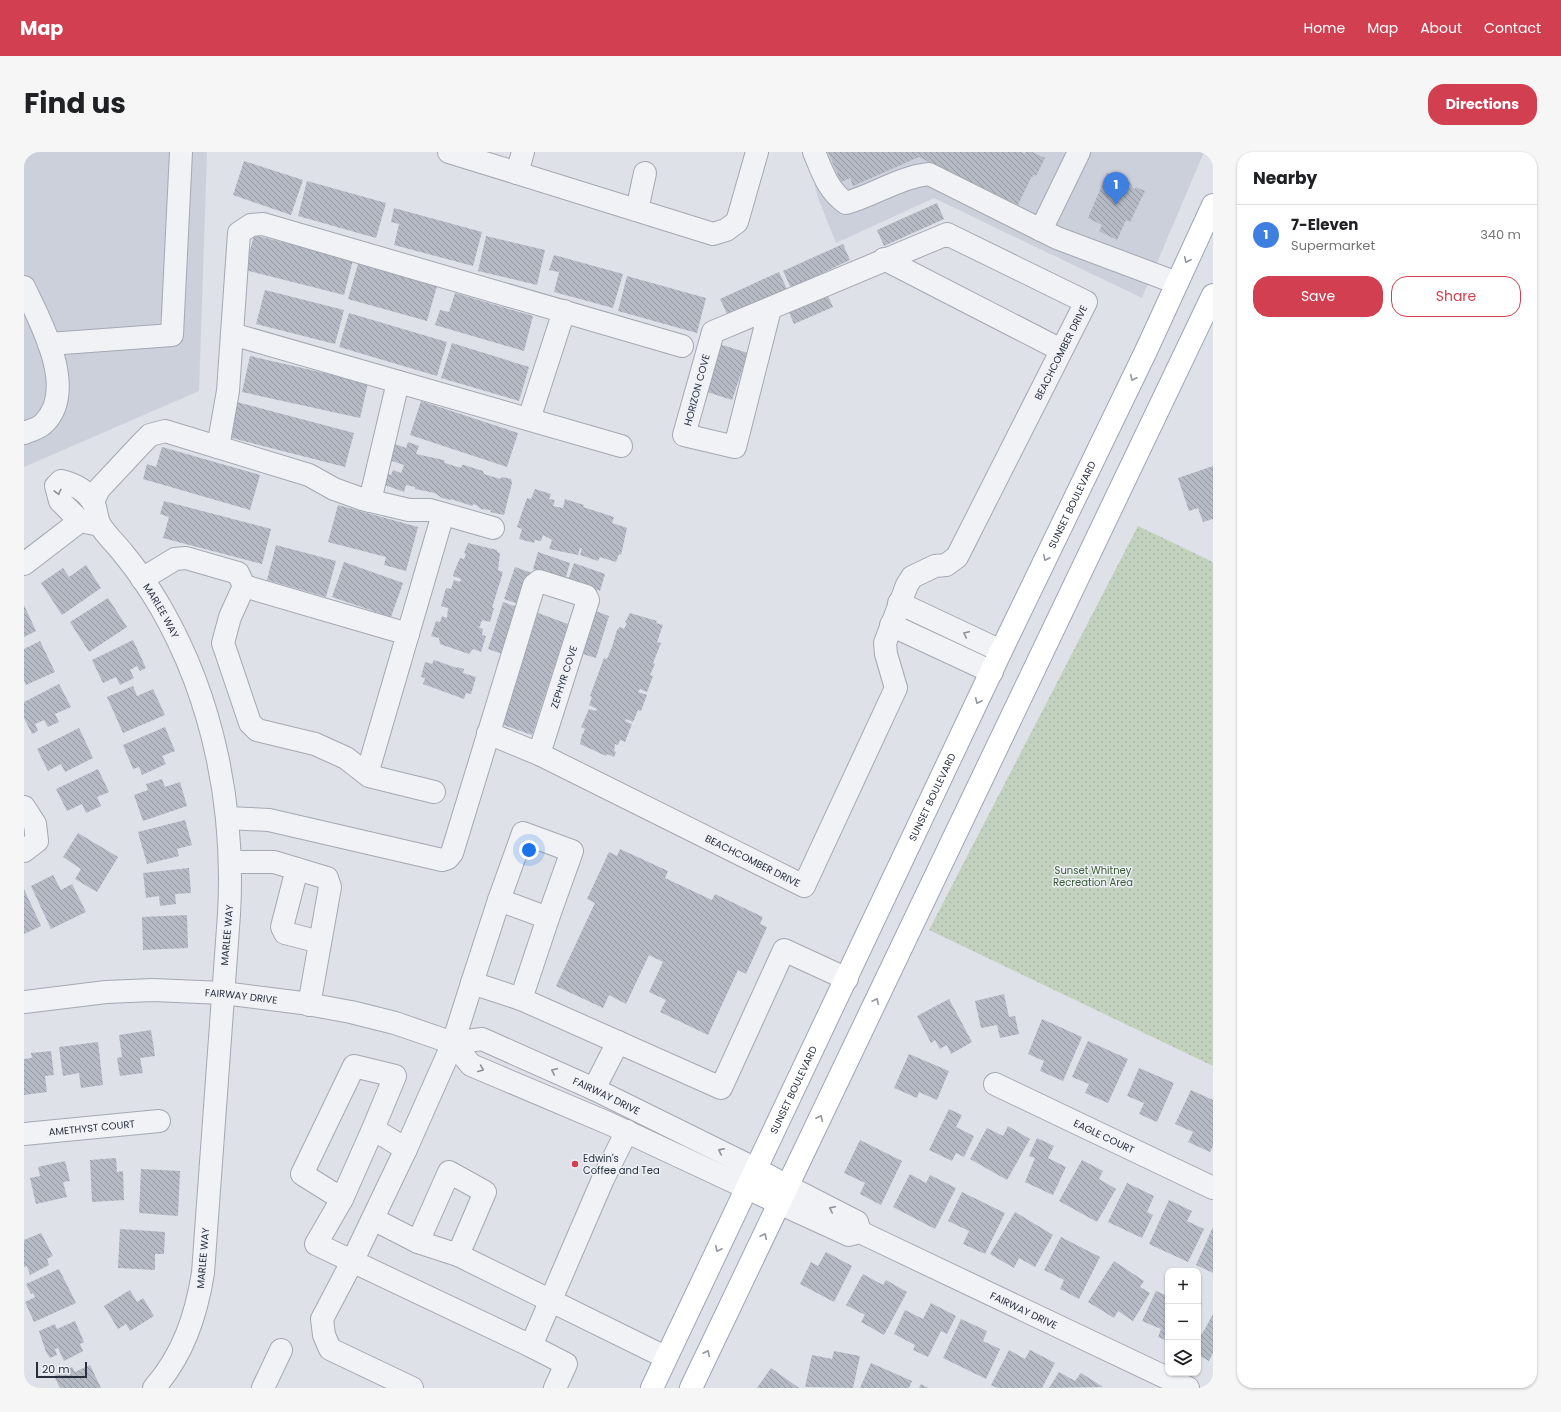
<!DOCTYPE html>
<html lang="en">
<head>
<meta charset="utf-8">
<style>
  body { margin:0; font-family:Poppins,sans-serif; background:#f6f6f6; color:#202124 }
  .controls { position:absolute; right:12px; bottom:12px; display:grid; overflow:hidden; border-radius:8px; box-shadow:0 1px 3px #0004 }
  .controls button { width:36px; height:36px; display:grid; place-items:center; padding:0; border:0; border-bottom:1px solid #e0e0e0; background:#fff; color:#202124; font:20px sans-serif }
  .scale { position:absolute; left:12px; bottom:10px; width:51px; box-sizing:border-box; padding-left:4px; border:2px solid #272f3f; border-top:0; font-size:11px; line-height:14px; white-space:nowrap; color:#272f3f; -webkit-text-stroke:3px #edf0f5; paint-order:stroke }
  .you { position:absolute; left:505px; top:698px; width:14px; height:14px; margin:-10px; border:3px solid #fff; border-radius:50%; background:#1a73e8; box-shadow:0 0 0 6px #1a73e833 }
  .badge { display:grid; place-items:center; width:26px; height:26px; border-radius:50%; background:#d13f51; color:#fff; font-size:13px; font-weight:700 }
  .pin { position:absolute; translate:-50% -33px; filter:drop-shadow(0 1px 2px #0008) }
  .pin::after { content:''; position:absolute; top:21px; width:14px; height:12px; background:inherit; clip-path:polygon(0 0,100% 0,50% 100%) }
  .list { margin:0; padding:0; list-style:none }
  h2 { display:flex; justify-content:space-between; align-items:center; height:52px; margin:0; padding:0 16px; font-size:17px }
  h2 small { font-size:13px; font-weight:400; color:#757577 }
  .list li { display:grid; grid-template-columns:26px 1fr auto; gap:12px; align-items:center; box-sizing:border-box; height:60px; padding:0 16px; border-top:1px solid #e0e0e0 }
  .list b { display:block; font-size:15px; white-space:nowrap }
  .list p { margin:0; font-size:13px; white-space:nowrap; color:#757577 }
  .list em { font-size:13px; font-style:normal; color:#757577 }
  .actions { display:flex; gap:8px; padding:12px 16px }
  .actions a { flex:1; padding:9px 0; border:1px solid #d13f51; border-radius:16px; text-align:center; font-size:14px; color:#d13f51 }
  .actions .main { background:#d13f51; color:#fff }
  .icon { flex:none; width:22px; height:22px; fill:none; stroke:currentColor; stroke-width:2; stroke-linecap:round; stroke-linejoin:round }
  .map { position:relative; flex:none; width:1189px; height:1236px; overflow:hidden; border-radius:16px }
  header { display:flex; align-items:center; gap:24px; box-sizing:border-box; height:56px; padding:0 20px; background:#d13f51; color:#fff }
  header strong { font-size:19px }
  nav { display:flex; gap:22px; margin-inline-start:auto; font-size:14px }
  .intro { display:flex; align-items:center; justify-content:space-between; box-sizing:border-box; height:96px; padding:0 24px }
  h1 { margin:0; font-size:28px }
  .button { padding:10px 18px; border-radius:16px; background:#d13f51; color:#fff; font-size:14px; font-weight:700 }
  main { display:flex; gap:24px; padding:0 24px }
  aside { flex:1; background:#fff; border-radius:16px; box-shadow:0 1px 3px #0004 }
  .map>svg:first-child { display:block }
  .built { fill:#ccd0da }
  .park { fill:url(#park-dots) }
  .building { fill:url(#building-back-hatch) }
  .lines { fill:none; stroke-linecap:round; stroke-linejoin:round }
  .minor-casing { stroke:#a3a8b2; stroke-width:24 }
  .major-casing { stroke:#9da5b4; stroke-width:24 }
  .minor { stroke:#f1f2f6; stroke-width:22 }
  .major { stroke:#fff; stroke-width:22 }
  .oneway { stroke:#93979f }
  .oneway2 { stroke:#8c909a }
  .poi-dot { fill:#d13f51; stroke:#edf0f5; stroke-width:1.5 }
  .labels { text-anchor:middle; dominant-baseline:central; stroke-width:3; stroke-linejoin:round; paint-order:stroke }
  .street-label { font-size:10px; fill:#272f3f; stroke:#edf0f5 }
  .park-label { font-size:10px; fill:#3a5b34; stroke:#edf0f5 }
  .poi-label { font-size:10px; fill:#272f3f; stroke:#edf0f5; text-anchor:start }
</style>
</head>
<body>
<header>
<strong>Map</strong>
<nav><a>Home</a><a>Map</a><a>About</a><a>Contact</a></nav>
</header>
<div class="intro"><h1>Find us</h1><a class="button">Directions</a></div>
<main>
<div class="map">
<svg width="1189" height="1236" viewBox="0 0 1189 1236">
  <defs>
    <pattern id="park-dots" width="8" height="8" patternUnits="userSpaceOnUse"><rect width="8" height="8" fill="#c3d2bf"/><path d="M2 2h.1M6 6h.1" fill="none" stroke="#a8b5a5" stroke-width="1.8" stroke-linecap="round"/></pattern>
    <pattern id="building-back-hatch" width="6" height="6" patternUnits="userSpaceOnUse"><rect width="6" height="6" fill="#b5bac5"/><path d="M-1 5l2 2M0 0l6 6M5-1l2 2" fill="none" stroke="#9398a1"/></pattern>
  </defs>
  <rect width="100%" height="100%" fill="#dee1e8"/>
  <g class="built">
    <polygon points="0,0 183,0 175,239 0,315"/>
    <polygon points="782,0 1180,0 1118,146 910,46 812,91 794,46"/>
  </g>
  <polygon class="park" points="1114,374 1189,410 1189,914 905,778"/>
  <g class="building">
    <polygon points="804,0 997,0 1001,2 1002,0 1008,0 1021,6 1012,24 1010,23 1007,26 994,53 895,5 829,34 826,26 817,30"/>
    <polygon points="220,9 279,28 267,63 209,43"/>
    <polygon points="1083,21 1092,25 1091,27 1097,30 1105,29 1109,36 1111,37 1112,35 1121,39 1106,70 1102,68 1093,88 1075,79 1078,73 1064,66"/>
    <polygon points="283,29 362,51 352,86 274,64"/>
    <polygon points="913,51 920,67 860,94 853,78"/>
    <polygon points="370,56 458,80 449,114 370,93 375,72 367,70"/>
    <polygon points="230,83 329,108 320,143 221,118"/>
    <polygon points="462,84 521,98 513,133 454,119"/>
    <polygon points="819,92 826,108 767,136 759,119"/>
    <polygon points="530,103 599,122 589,156 530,140 535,120 525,118"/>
    <polygon points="334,112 413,134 403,169 324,147"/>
    <polygon points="755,120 763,137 704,164 696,147"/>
    <polygon points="603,124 682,146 673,181 594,159"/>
    <polygon points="241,138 320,158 311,192 232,172"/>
    <polygon points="802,139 809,155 770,172 763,156"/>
    <polygon points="431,141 509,164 500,199 411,173 416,158 425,160"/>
    <polygon points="325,161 423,190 413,224 315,195"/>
    <polygon points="428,191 505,215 495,249 417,226"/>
    <polygon points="692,191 724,201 708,248 677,238"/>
    <polygon points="226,204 344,231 336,266 218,240"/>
    <polygon points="397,249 494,281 483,315 386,283"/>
    <polygon points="213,250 330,281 321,315 204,285"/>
    <polygon points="384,290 395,294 392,302 420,308 421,311 437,316 438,313 440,313 459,319 460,322 476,327 478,325 487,327 488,331 480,363 466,360 467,358 457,357 452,353 449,352 448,354 427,347 427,348 418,346 411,341 391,337 391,335 382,333 380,340 361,333 364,322 367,323 369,318 377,321 380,313 368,309 366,315 364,314 371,292 382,296"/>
    <polygon points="138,295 236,323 226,358 119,327 123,312 132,315"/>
    <polygon points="1189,314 1189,367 1179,370 1174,356 1165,359 1154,326"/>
    <polygon points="511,337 527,342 525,347 531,348 529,354 539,356 541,347 560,353 559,355 590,365 588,371 603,376 597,403 595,402 592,410 576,405 574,409 556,403 558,396 556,396 554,403 525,397 528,388 519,383 517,389 511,388 510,391 495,387 498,377 493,375 503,346 507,347"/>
    <polygon points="140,349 247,377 238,412 139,386 145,365 136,362"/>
    <polygon points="314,353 394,375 382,419 360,413 362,405 304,390"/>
    <polygon points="444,391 473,398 473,400 476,401 474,418 479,420 468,456 470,456 466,470 458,468 456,474 454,475 459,477 458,483 462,484 457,500 449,497 445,502 416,492 415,486 407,484 412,469 416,470 418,464 423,466 424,456 417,454 422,436 427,437 430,428 436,430 437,427 429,424 430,420 436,406 440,407 442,402 440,401"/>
    <polygon points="252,393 312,409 302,445 243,428"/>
    <polygon points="514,400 546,411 541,428 509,417"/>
    <polygon points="320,410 379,431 367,465 308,445"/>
    <polygon points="550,411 581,422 576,439 544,428"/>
    <polygon points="62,413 77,436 38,463 17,431 39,416 45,425"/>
    <polygon points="491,415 508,421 497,453 480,447"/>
    <polygon points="84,446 103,475 65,500 46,470"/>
    <polygon points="479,450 496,456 481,503 464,497"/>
    <polygon points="0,453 12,479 0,485"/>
    <polygon points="569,458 585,464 572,506 555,501"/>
    <polygon points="514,461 544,472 508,583 477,572"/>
    <polygon points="606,461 633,469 632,471 639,473 633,490 637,491 629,511 631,512 626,523 629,524 623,540 616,537 614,540 623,543 617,559 614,558 609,570 602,567 601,569 608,572 601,590 596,588 594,593 591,592 590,599 592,600 590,605 583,602 582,604 556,592 558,582 559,582 561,577 557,575 565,557 572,559 573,557 565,553 568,545 566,544 580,506 583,507 588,495 593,478 596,475 600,477 603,471 601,470"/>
    <polygon points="109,488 122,516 116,519 113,514 106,518 110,526 96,533 92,525 79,531 68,508"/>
    <polygon points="16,489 31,520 2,533 0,528 0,497"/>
    <polygon points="410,508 433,516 433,515 440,517 439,521 452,525 447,542 442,541 440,547 399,532 401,526 397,525 401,510 408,512"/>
    <polygon points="35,532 47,555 31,562 35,570 24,575 20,568 11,572 14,579 8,582 0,566 0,550"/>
    <polygon points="109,534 113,544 129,537 141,563 99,581 83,545"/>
    <polygon points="141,575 151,599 138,604 142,612 118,623 115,615 109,617 99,593"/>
    <polygon points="55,576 69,606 41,620 37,612 24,619 13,597"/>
    <polygon points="74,617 85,640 73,645 77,654 62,661 58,652 43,659 32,637"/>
    <polygon points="138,627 141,635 156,630 163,654 119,669 110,643 124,638 122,632"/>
    <polygon points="161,668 168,693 153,697 155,704 123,712 114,680"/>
    <polygon points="54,681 94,705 73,740 51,727 57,717 39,705"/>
    <polygon points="596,697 644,719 641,726 688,748 691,742 739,765 736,772 743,775 722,822 714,818 684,883 636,860 642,848 625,840 639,810 625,803 602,852 585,843 579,856 532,834 571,751 563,747 585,700 593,704"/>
    <polygon points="165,716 167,741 151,742 152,752 136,754 135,744 122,746 119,721"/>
    <polygon points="29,723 37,738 48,732 62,760 27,777 7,734"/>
    <polygon points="0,737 17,774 0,782"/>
    <polygon points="163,763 164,796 119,798 118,765"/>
    <polygon points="980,842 985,865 991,864 995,882 976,886 973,873 957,876 951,849"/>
    <polygon points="925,847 948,890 927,902 923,893 916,897 911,888 907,891 893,864"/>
    <polygon points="1018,867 1058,885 1039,929 1016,919 1020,909 1004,902"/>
    <polygon points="127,878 131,904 116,906 119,921 96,924 93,906 98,905 95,883"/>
    <polygon points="1064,889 1104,907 1084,951 1061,941 1065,932 1048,925"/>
    <polygon points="74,890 79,933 57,936 55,921 39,924 35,895"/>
    <polygon points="27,899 30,923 21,924 23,940 0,943 0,907 8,906 7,901"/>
    <polygon points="885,902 925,919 913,948 895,940 893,946 870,936"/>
    <polygon points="1115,916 1150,931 1133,970 1115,962 1120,951 1103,944"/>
    <polygon points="1167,938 1189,948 1189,994 1186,1000 1164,990 1169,980 1151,972"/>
    <polygon points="925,957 938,963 932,975 950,984 940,1005 932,1001 928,1009 905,998"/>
    <polygon points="984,974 1006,987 983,1028 946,1007 963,976 979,984"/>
    <polygon points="1013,986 1030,994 1024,1006 1042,1015 1029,1043 1001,1030 1011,1006 1005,1004"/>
    <polygon points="836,988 878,1009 857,1053 836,1042 841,1031 820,1021"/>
    <polygon points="92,1006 93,1020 99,1019 100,1048 68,1050 66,1008"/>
    <polygon points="1058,1008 1079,1019 1075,1027 1092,1037 1073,1070 1035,1049"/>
    <polygon points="41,1009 46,1029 39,1030 43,1045 12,1052 6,1026 16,1024 14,1015"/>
    <polygon points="117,1017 156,1019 154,1064 115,1061"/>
    <polygon points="886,1022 902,1031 906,1023 932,1036 911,1077 869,1055"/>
    <polygon points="1103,1031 1130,1044 1123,1060 1129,1063 1118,1086 1084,1070"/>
    <polygon points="938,1040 981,1061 961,1102 939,1092 945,1079 924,1069"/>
    <polygon points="1145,1048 1168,1059 1163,1069 1180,1077 1164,1110 1125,1092"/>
    <polygon points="991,1060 1029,1083 1011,1115 995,1106 990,1116 966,1102"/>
    <polygon points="1189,1075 1189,1121 1172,1113"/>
    <polygon points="96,1077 141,1080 140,1102 131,1102 131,1118 94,1116"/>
    <polygon points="17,1081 29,1104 23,1107 25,1113 6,1123 3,1114 0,1115 0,1088"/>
    <polygon points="1037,1085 1076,1105 1055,1147 1036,1137 1040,1128 1020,1118"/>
    <polygon points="802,1100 828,1114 810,1150 776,1132 787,1110 794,1114"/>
    <polygon points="1090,1109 1120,1129 1116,1135 1126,1141 1109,1169 1094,1159 1090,1166 1064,1150"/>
    <polygon points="35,1117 52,1151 10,1170 1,1150 11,1145 9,1141 7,1142 2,1132"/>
    <polygon points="839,1122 859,1133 862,1128 883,1140 860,1183 837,1170 841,1163 822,1153"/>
    <polygon points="106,1138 113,1150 119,1146 130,1164 106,1179 102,1172 94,1177 80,1154"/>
    <polygon points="1132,1139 1144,1144 1144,1189 1134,1185 1137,1177 1118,1169"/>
    <polygon points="1174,1149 1178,1151 1174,1161"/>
    <polygon points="907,1151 932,1164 923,1182 917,1179 904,1205 889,1198 891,1193 870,1182 881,1158 899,1167"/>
    <polygon points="1189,1162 1189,1201 1185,1209 1174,1203 1174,1179 1178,1182"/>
    <polygon points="937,1167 963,1179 959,1189 976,1197 962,1227 919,1206"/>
    <polygon points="51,1169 60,1190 56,1192 59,1199 40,1209 34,1196 31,1197 33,1203 26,1206 22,1200 15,1179 31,1172 33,1177"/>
    <polygon points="985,1198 1001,1207 1006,1198 1031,1211 1018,1236 973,1236 967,1233"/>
    <polygon points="810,1199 836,1204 829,1236 781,1235 788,1203 808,1207"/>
    <polygon points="847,1211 888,1229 885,1236 836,1236"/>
    <polygon points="66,1213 77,1236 36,1236 30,1224 48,1215 51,1220"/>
    <polygon points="747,1216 775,1236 733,1236"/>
    <polygon points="1035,1220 1051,1229 1057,1221 1079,1235 1025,1236"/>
    <polygon points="897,1232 904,1236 895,1236"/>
  </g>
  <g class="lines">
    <g class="minor-casing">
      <g id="minor">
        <polyline points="425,0 493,21"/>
        <polyline points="499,0 493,21 689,82 702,78 713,70 733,0"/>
        <path d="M790,0C798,19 804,39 822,51C850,43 876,25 905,22L1033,86L1153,131"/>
        <polyline points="613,58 621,21"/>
        <polyline points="1017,78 1055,0"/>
        <polyline points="860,107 1037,198"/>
        <path d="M0,135C16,169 55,239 19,272C15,276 6,279 0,281"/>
        <polyline points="208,182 597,294"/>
        <polyline points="25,192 148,183 157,0"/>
        <polyline points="505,267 540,159"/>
        <polyline points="194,295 204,239 215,81 227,73 239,72 658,194"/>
        <polyline points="346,349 374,230"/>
        <polyline points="69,350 75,337 119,290 126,283 141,279 285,323 310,337 338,347 385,358 406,358 469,376"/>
        <path id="s1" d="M56,369L36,349L32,334L37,329C50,332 62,338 69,350C73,357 72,366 76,373C82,383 92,392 99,401C113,418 126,437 137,456C190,548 211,657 205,762L179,1121C172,1164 159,1203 130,1236"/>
        <polyline points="0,412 56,369 71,372"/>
        <polyline points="118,427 151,407 162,406 214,421 220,434 384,482"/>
        <polyline points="220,434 206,465 199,491 226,571 233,578 291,592 322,606 345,624 410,640"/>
        <polyline points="875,451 977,499"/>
        <polyline points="867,473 968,520"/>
        <path id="s2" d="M464,581L515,602L780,734L872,536L862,502L861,491L883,433L888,425L911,414L922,413L933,405L1062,150L923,82L689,180L660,283L711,295L746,157"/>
        <polyline points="343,622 419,362"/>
        <polyline points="0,655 11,672 13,689 0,699"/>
        <polyline points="203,666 245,668 418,708 424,706 428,701 510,433 515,429 562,444 564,448 515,602"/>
        <polyline points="207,710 250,710 303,726 306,735 285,853"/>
        <polyline points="273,717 258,775 261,781 296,790"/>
        <polyline points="448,831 475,748"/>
        <polyline points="497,847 524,766 475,748 499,681 548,699 524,766"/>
        <path id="s3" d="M0,850L82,840L129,838L199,841L278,851L327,860L371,871L429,891L458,887L570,937L732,1017"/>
        <polyline points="429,891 447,913 584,971 723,1036"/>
        <path id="s4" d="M971,932L1189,1036"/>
        <polyline points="570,937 594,890"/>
        <polyline points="349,977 318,1047 278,1022 330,914 371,924 349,977 382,997 429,891 448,831 497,847 697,936 760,798 823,827"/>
        <path id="s5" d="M0,982L135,969"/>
        <polyline points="382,997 328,1110 298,1167 300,1183 306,1197 388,1236"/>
        <polyline points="763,1034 833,1070 836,1080"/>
        <polyline points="318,1047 292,1092 507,1194 579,1027 603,979"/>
        <path id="s6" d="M755,1051L825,1083L836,1080L1164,1236"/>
        <polyline points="349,1067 394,1090 425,1020 461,1040 434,1103 641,1205"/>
        <polyline points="394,1090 434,1103"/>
        <polyline points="507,1194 542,1212 531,1236"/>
        <polyline points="239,1236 257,1198"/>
      </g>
    </g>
    <g class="major-casing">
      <g id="major">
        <polyline points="732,1017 763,1034"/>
        <polyline points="723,1036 755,1051"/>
        <path id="s7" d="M628,1236L977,499L1122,199L1189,53"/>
        <polyline points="667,1236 1189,143"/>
      </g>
    </g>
    <use href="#minor" class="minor"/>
    <use href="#major" class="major"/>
  </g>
  <defs><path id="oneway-chevron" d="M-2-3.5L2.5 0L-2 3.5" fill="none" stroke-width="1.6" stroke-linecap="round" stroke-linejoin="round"/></defs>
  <g class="oneway">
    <use href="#oneway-chevron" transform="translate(1163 108) rotate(115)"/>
    <use href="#oneway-chevron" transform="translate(1109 226) rotate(116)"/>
    <use href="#oneway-chevron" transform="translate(1022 406) rotate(116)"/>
    <use href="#oneway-chevron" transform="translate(954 549) rotate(115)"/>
    <use href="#oneway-chevron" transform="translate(852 849) rotate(-64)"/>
    <use href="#oneway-chevron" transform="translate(796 966) rotate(-65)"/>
    <use href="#oneway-chevron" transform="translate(740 1084) rotate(-64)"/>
    <use href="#oneway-chevron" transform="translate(694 1097) rotate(116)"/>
    <use href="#oneway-chevron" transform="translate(683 1201) rotate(-64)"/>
  </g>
  <g class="oneway2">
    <use href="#oneway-chevron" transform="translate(34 340) rotate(76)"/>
    <use href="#oneway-chevron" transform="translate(942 482) rotate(-155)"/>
    <use href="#oneway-chevron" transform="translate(457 917) rotate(22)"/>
    <use href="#oneway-chevron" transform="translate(530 919) rotate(-155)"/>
    <use href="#oneway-chevron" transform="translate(697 999) rotate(-154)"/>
    <use href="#oneway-chevron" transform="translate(808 1057) rotate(-154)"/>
  </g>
  <circle class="poi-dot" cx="551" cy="1012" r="4"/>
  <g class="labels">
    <g class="street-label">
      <text stroke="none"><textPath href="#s2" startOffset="967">BEACHCOMBER DRIVE</textPath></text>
      <text transform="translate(673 238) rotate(-75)">HORIZON COVE</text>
      <text stroke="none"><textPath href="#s7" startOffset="978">SUNSET BOULEVARD</textPath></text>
      <text stroke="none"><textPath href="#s1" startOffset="220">MARLEE WAY</textPath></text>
      <text transform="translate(540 525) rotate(-72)">ZEPHYR COVE</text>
      <text stroke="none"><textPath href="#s7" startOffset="654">SUNSET BOULEVARD</textPath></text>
      <text stroke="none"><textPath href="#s2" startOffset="294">BEACHCOMBER DRIVE</textPath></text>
      <text transform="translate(203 783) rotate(-85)">MARLEE WAY</text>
      <text stroke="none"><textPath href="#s3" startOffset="218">FAIRWAY DRIVE</textPath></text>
      <text stroke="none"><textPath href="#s7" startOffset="330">SUNSET BOULEVARD</textPath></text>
      <text stroke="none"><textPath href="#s3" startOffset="602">FAIRWAY DRIVE</textPath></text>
      <text stroke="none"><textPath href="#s5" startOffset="68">AMETHYST COURT</textPath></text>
      <text stroke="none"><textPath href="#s4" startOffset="121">EAGLE COURT</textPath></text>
      <text transform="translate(179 1106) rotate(-85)">MARLEE WAY</text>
      <text stroke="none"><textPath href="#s6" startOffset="270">FAIRWAY DRIVE</textPath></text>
    </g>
    <g class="park-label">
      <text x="1069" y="718">Sunset Whitney<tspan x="1069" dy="12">Recreation Area</tspan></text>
    </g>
    <g class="poi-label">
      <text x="559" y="1006">Edwin's<tspan x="559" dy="12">Coffee and Tea</tspan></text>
    </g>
  </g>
</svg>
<div class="controls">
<button>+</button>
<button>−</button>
<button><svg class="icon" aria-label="layers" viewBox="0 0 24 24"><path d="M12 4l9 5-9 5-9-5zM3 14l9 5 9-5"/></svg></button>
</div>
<div class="scale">20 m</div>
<div class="you"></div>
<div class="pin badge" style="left:1092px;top:53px;background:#3f7fe0">1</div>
</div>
<aside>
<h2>Nearby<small></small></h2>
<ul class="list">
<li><span class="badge" style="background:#3f7fe0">1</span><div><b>7-Eleven</b><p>Supermarket</p></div><em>340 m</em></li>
</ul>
<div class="actions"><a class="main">Save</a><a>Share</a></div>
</aside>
</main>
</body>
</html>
